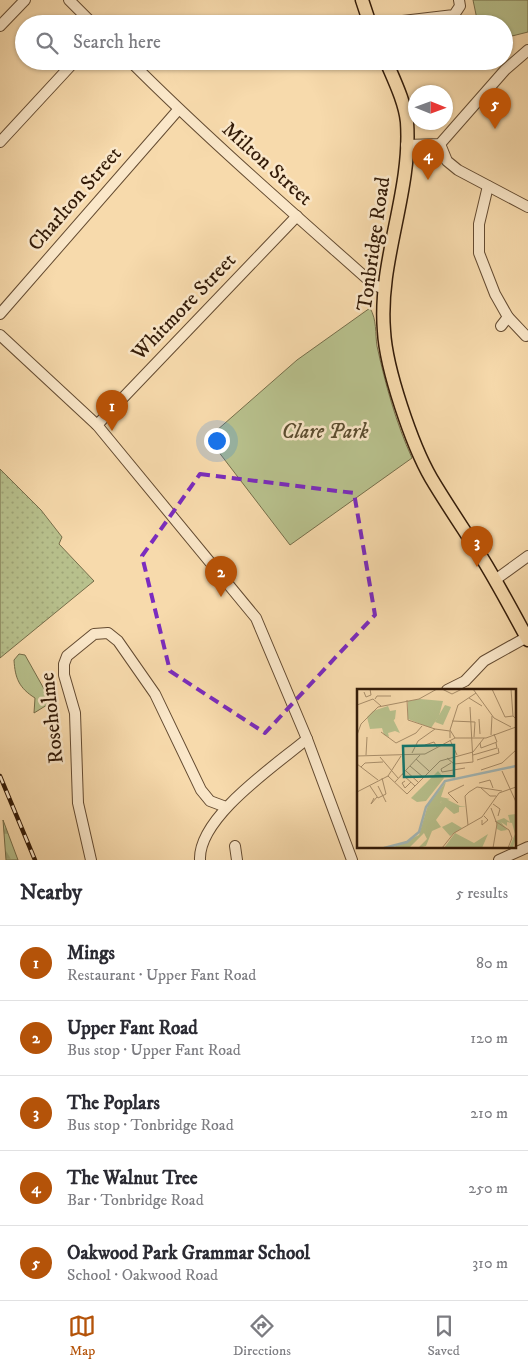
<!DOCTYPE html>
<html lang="en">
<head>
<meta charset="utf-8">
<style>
  body { margin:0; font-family:"IM FELL DW Pica",serif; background:#f2f2f3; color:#2b2b33 }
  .compass { position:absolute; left:408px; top:85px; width:45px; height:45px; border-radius:50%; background:#fff; box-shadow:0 1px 4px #0004; rotate:91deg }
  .you { position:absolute; left:216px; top:440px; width:18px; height:18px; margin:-12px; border:4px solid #fff; border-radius:50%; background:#1a73e8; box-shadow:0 0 0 8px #1a73e833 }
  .badge { display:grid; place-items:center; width:32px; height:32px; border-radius:50%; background:#b45309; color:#fff; font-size:16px; font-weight:700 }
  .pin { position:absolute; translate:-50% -41px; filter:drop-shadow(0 1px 2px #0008) }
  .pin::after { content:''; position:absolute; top:26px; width:18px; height:15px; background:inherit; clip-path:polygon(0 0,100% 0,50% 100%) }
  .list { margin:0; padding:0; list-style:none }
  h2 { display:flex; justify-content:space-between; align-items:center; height:65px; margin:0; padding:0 20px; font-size:21px }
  h2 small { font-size:16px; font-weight:400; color:#7c7c81 }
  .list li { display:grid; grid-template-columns:32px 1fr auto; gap:15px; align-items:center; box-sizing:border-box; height:75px; padding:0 20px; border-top:1px solid #e1e1e2 }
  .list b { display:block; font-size:19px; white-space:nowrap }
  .list p { margin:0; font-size:16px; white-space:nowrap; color:#7c7c81 }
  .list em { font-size:16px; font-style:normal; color:#7c7c81 }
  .icon { flex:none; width:28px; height:28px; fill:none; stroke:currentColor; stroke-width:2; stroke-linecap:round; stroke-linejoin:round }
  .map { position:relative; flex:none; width:528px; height:860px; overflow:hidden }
  .search { position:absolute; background:#fff; box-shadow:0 1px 4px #0004; left:15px; right:15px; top:15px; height:55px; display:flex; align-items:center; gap:12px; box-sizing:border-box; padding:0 18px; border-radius:28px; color:#7c7c81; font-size:19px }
  .sheet { height:440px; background:#fff }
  nav { display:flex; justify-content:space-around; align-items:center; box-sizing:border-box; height:70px; border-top:1px solid #e1e1e2; background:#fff; font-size:14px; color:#7c7c81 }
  nav a { display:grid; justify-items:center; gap:2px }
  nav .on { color:#b45309 }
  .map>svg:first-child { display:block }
  .grass { fill:url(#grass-dots); stroke:#766e4a }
  .forest { fill:url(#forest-firs); stroke:#766e4a }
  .park { fill:#b8c18d; stroke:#766e4a }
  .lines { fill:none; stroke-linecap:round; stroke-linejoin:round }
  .minor-casing { stroke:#644b31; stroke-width:12 }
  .major-casing { stroke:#331b08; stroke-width:15 }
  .minor { stroke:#fae7c9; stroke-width:10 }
  .major { stroke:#f7daac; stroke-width:12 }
  .rail-casing { stroke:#331b08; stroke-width:4.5 }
  .rail { stroke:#fae7c9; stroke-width:2.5; stroke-dasharray:8; stroke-linecap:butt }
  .marked { fill:none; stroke:#7b2cbf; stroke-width:4; stroke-dasharray:10 6; stroke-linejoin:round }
  .labels { text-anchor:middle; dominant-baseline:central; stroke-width:5; stroke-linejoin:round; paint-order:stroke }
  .street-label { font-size:21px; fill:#331b08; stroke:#fae7c9 }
  .park-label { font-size:21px; font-style:italic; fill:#5b4d30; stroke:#fae7c9 }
  .inset-river { fill:none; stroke:#a3b7b6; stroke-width:2.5 }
  .inset-road { fill:none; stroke:#a98e6a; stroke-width:1 }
  .view { fill:#0f766e; fill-opacity:0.15; stroke:#0f766e; stroke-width:2.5 }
  .inset-edge { fill:none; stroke:#331b08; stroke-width:2.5 }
</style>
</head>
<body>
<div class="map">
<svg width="528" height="860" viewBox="0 0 528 860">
  <defs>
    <pattern id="grass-dots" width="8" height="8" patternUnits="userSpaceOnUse" patternTransform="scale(1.25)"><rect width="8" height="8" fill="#b8c18d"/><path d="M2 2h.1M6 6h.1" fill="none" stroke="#9fa578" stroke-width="1.8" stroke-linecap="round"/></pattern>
    <pattern id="forest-firs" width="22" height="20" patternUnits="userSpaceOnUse" patternTransform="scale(1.25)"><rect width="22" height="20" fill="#b8c18d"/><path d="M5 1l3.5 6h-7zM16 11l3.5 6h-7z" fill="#9fa578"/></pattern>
  </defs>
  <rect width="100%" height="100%" fill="#f7daac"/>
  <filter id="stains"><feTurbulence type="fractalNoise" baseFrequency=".004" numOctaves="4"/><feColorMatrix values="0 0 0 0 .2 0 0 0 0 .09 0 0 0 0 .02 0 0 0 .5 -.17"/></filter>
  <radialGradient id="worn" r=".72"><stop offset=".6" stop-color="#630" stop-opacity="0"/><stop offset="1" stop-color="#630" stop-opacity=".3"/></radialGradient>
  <polygon class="grass" points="0,469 41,510 62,537 59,544 94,581 0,658"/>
  <polygon class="forest" points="3,820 18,860 6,860"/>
  <g class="park">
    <polygon points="473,0 528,0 528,32 504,38 504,24 478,24"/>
    <path d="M370,308C377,320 375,333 377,346C385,383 396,423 412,458L290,545L208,438L297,360Z"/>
    <path d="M19,654L25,655L48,696L47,705L34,713L35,698C19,688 15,678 14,660Z"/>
  </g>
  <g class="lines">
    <g class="minor-casing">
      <g id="minor">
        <polyline points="69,0 93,24"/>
        <polyline points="377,24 454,15 460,6 459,0"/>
        <polyline points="0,26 25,0"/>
        <path d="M130,61C208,139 291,211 374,285L385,289"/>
        <polyline points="0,142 75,61"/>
        <polyline points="440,144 447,161 458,170 528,207"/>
        <polyline points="406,145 440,144 505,70 528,50"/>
        <polyline points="488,186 479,224 479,253 495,294 508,317 526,336"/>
        <polyline points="0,314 178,110"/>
        <polyline points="501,326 508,317"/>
        <polyline points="0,335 97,425 256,618 307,739 352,860"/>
        <polyline points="97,425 297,216"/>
        <polyline points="495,580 528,556"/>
        <polyline points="447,690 465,681 484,661 527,637"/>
        <polyline points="235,846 237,860"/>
        <polyline points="91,860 78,803 75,713 64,675 64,664 67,656 94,634 108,633 118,641 155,694 201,790 210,801 226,807"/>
        <path d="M200,860C198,817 276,765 307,739"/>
        <polyline points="499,860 528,847"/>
      </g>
    </g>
    <g class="major-casing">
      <g id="major">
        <polyline points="362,0 370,24"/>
        <path d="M386,61C394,80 405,102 407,122C412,192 378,261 384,331C386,369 412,445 431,478C447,505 465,531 482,558C498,584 513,612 528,640"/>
      </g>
    </g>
    <use href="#minor" class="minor"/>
    <use href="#major" class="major"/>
    <g class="rail-casing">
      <polyline id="rail" points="0,776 35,860"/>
    </g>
    <use href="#rail" class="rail"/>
  </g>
  <path class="marked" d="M200,474L354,493L375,615L265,733L170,671L142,556Z"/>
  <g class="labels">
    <g class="street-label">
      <text transform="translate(267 164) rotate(42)">Milton Street</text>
      <text transform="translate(75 199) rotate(-49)">Charlton Street</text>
      <text transform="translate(374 244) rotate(-82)">Tonbridge Road</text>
      <text transform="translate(184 307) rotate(-46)">Whitmore Street</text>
      <text transform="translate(52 718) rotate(-96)">Roseholme</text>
    </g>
    <g class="park-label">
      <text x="325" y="432">Clare Park</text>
    </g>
  </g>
  <g transform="translate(357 689)">
    <rect width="159" height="159" fill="#f7daac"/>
    <path d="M88,16L94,18L86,36L78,33ZM81,82L87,89L69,112L60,113L54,109ZM95,133L105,139L93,147L85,138ZM98,144L117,154L131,145L125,159H87Z" fill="#b8c18d"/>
    <path d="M36,30L43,44L38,42L31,44L32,48L27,46L25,39ZM89,93L84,108L93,110L83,113L89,117L79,131L84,138L75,142L69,157L61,159L70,150L67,144L52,159H35L62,146L71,116ZM159,125V148L156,159H152L158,145L155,134L150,133V137L144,133L150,141L144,142L140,140L139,132L147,129L153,133L151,126Z" fill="#b8c18d"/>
    <path d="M63,10L86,12L82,27L74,39L51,30V12ZM31,17L33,22L39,21L38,30L26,39L13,40L10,28L16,22ZM89,110L103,117H110L102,118V123L97,125L83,113Z" fill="#b8c18d"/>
    <path class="inset-river" d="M27,159L50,153L62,143L69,118L88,92L159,77"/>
    <path class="inset-road" d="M85,0L95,5L105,0M116,0L137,29L154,38M135,0L148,28L156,27M154,0L156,27L159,30M7,3L9,8L14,6L13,0M112,9L125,17M18,10L20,7H34M50,11L51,31L78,40M0,16L16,10L24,17M122,30L123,45M95,32L118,33L117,48M24,43L39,54M0,46L4,35L21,18L62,10L80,0M134,46L135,27M98,49L93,41L101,16L119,4M93,51L100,66M39,54L59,44L65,37M123,54L124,59L140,53L137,45M68,56L77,53L80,58M116,63L127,49M55,64L61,52L78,40L93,42V49M9,66L10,48M116,66L140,59L139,54M0,67L68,65L98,49H129L159,38M23,68L41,89M90,69L97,75L116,73L113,18M59,70L72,82M120,71L142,64L141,59M94,74L84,80L85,83L108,79M0,75L21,91M53,77L66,88M4,78L8,74L26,73M124,81L145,74L159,61M49,82L61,93M145,82L159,113M45,85L58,97M31,87L50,105L83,72L116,63M31,87L44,67M48,92L45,94L48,99L54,93M38,93L63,66M122,94L133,91L136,99M13,97L21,109L29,105L25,89M21,97L29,113M124,99L133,107H139M0,103L31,87M112,103L120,98L145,102M17,109L14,115L20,108M101,114L91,104L107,96M136,115L143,120L141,127M134,119L140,135L136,159M125,131V136L131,131L127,127M138,132L152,141L155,149L151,159M111,136L108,107L112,103M85,159L97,144L125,128L142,104L159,98"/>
    <path class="view" d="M97,56V87L47,88L46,57Z"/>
    <rect width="159" height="159" class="inset-edge"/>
  </g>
  <rect width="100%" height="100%" filter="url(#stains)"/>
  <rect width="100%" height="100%" fill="url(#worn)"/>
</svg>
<svg class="compass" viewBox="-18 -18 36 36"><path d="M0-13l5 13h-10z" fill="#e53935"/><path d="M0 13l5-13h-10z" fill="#7c7c81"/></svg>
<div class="you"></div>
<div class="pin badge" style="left:112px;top:431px">1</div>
<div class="pin badge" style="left:221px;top:597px">2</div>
<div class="pin badge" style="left:477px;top:567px">3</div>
<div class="pin badge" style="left:428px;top:180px">4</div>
<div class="pin badge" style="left:495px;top:129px">5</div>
<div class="search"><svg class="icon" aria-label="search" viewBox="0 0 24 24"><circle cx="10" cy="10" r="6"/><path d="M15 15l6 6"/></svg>Search here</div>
</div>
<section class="sheet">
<h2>Nearby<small>5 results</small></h2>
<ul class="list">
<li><span class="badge">1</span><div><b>Mings</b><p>Restaurant · Upper Fant Road</p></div><em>80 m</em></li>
<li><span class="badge">2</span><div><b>Upper Fant Road</b><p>Bus stop · Upper Fant Road</p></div><em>120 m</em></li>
<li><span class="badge">3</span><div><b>The Poplars</b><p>Bus stop · Tonbridge Road</p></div><em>210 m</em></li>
<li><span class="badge">4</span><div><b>The Walnut Tree</b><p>Bar · Tonbridge Road</p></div><em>250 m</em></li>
<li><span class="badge">5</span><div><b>Oakwood Park Grammar School</b><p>School · Oakwood Road</p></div><em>310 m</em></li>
</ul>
</section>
<nav>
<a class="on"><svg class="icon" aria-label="map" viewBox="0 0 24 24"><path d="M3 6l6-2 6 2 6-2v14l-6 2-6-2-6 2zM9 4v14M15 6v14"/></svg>Map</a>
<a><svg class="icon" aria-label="directions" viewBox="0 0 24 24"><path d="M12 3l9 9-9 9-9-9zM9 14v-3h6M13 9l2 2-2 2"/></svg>Directions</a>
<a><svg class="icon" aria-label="saved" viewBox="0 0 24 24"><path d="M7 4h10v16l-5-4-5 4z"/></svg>Saved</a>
</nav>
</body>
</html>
